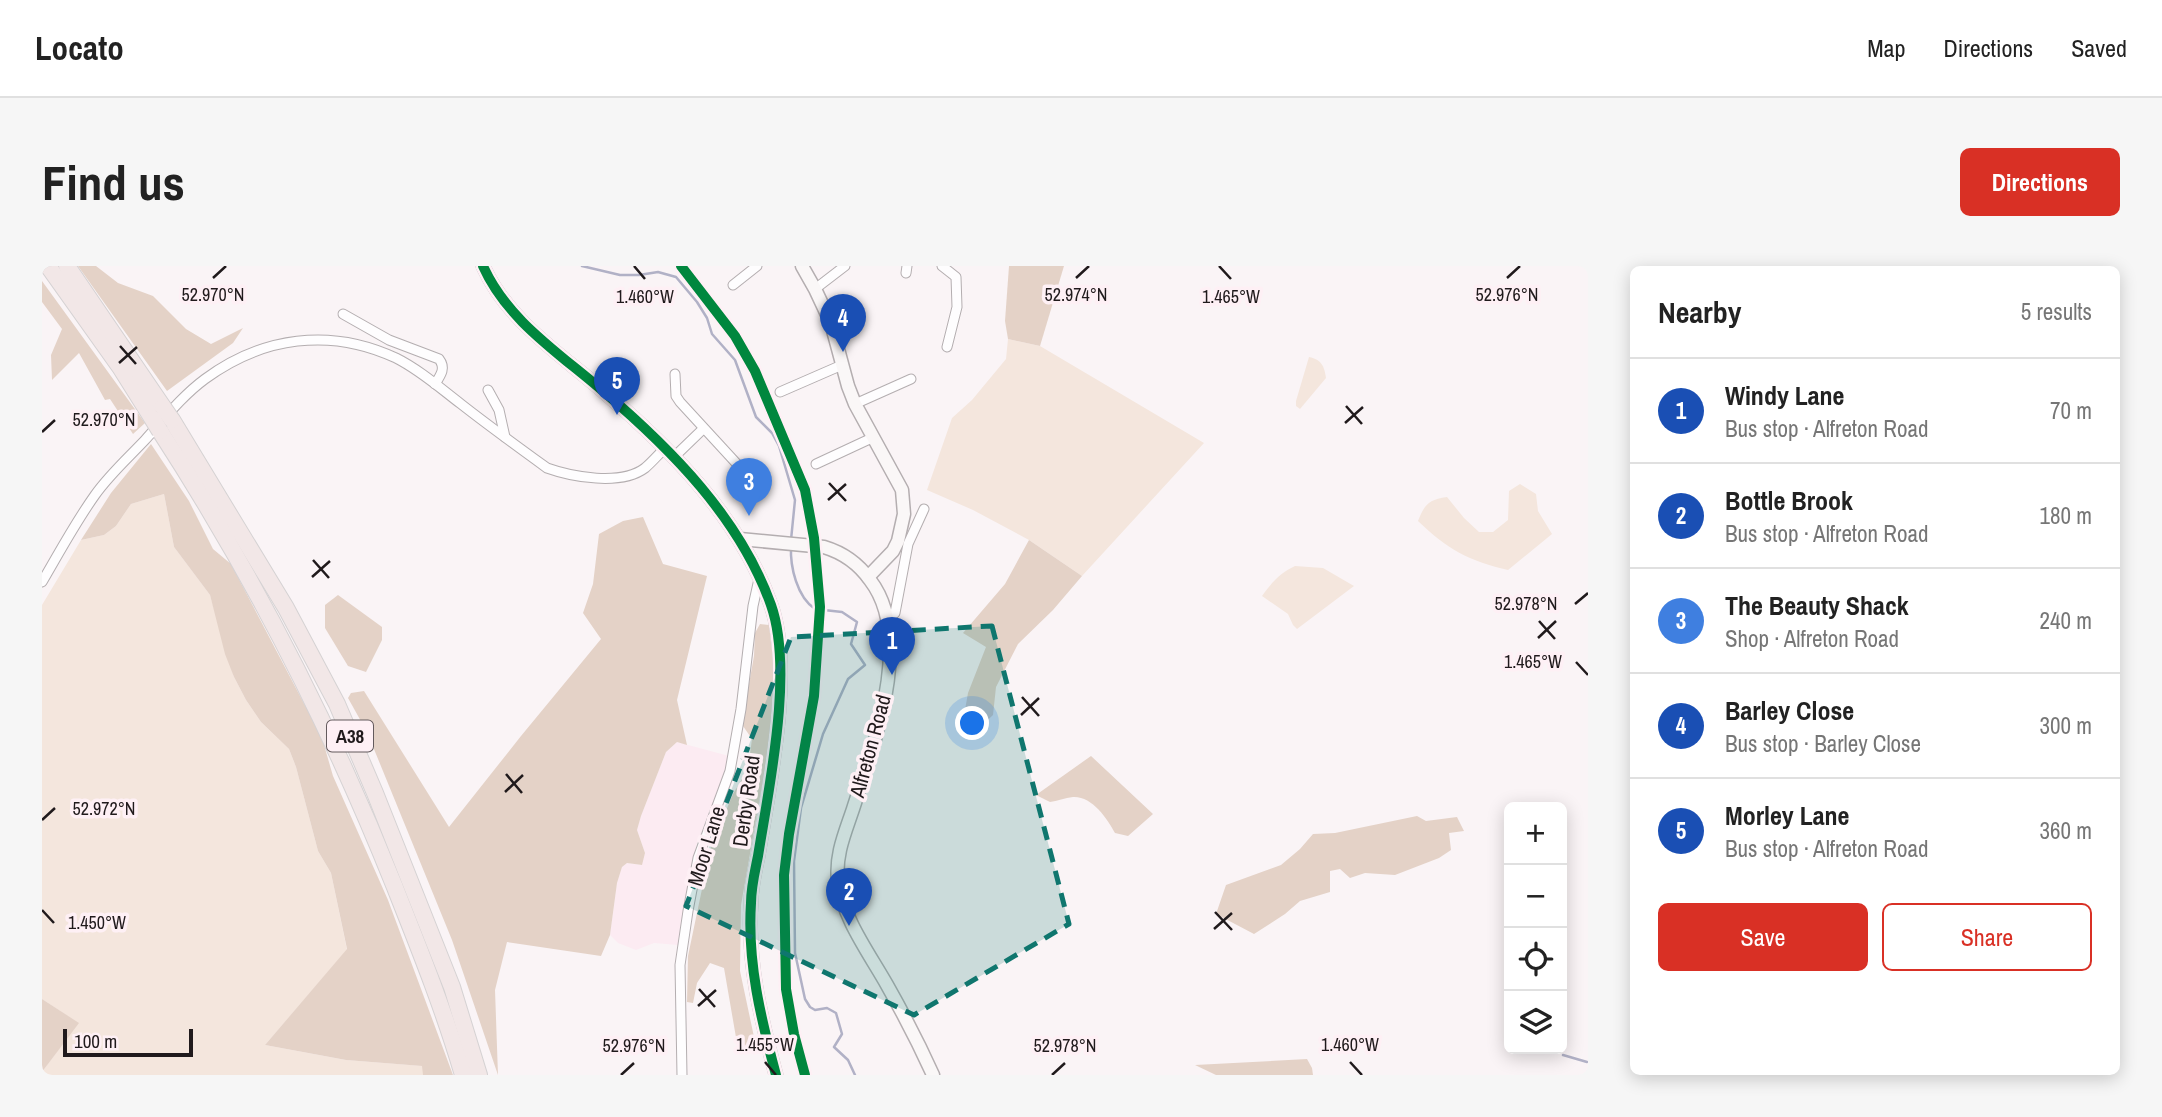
<!DOCTYPE html>
<html lang="en">
<head>
<meta charset="utf-8">
<style>
  body { margin:0; font-family:"Archivo Narrow",sans-serif; background:#f6f6f6; color:#222 }
  .controls { position:absolute; right:21px; bottom:21px; display:grid; overflow:hidden; border-radius:10px; box-shadow:0 4px 18px #0003 }
  .controls button { width:63px; height:63px; display:grid; place-items:center; padding:0; border:0; border-bottom:2px solid #e0e0e0; background:#fff; color:#222; font:35px sans-serif }
  .scale { position:absolute; left:21px; bottom:18px; width:130px; box-sizing:border-box; padding-left:7px; border:4px solid #201a1c; border-top:0; font-size:19px; line-height:24px; white-space:nowrap; color:#201a1c; -webkit-text-stroke:5px #fef0f5; paint-order:stroke }
  .you { position:absolute; left:931px; top:458px; width:24px; height:24px; margin:-18px; border:5px solid #fff; border-radius:50%; background:#1a73e8; box-shadow:0 0 0 10px #1a73e833 }
  .badge { display:grid; place-items:center; width:46px; height:46px; border-radius:50%; background:#d93025; color:#fff; font-size:23px; font-weight:700 }
  .pin { position:absolute; translate:-50% -58px; filter:drop-shadow(0 2px 4px #0008) }
  .pin::after { content:''; position:absolute; top:37px; width:24px; height:21px; background:inherit; clip-path:polygon(0 0,100% 0,50% 100%) }
  .list { margin:0; padding:0; list-style:none }
  h2 { display:flex; justify-content:space-between; align-items:center; height:91px; margin:0; padding:0 28px; font-size:30px }
  h2 small { font-size:23px; font-weight:400; color:#767676 }
  .list li { display:grid; grid-template-columns:46px 1fr auto; gap:21px; align-items:center; box-sizing:border-box; height:105px; padding:0 28px; border-top:2px solid #e0e0e0 }
  .list b { display:block; font-size:26px; white-space:nowrap }
  .list p { margin:0; font-size:23px; white-space:nowrap; color:#767676 }
  .list em { font-size:23px; font-style:normal; color:#767676 }
  .actions { display:flex; gap:14px; padding:21px 28px }
  .actions a { flex:1; padding:16px 0; border:2px solid #d93025; border-radius:10px; text-align:center; font-size:24px; color:#d93025 }
  .actions .main { background:#d93025; color:#fff }
  .icon { flex:none; width:38px; height:38px; fill:none; stroke:currentColor; stroke-width:2; stroke-linecap:round; stroke-linejoin:round }
  .map { position:relative; flex:none; width:1546px; height:809px; overflow:hidden; border-radius:10px }
  header { display:flex; align-items:center; gap:42px; box-sizing:border-box; height:98px; padding:0 35px; background:#fff; border-bottom:2px solid #e0e0e0 }
  header strong { font-size:33px }
  nav { display:flex; gap:38px; margin-inline-start:auto; font-size:24px }
  .intro { display:flex; align-items:center; justify-content:space-between; box-sizing:border-box; height:168px; padding:0 42px }
  h1 { margin:0; font-size:49px }
  .button { padding:18px 32px; border-radius:10px; background:#d93025; color:#fff; font-size:24px; font-weight:700 }
  main { display:flex; gap:42px; padding:0 42px }
  aside { flex:1; background:#fff; border-radius:10px; box-shadow:0 4px 18px #0003 }
  .map>svg:first-child { display:block }
  .built { fill:#fcebf2 }
  .green { fill:#f4e6dd }
  .forest { fill:#e4d2c7 }
  .lines { fill:none; stroke-linecap:round; stroke-linejoin:round }
  .stream { stroke:#b1b1c6; stroke-width:2.5 }
  .street-casing { stroke:#b4aeb0; stroke-width:11 }
  .secondary-casing { stroke:#b4aeb0; stroke-width:15 }
  .highway-casing { stroke:#d5d2d3; stroke-width:18 }
  .street { stroke:#fefdfe; stroke-width:9 }
  .secondary { stroke:#faf7f7; stroke-width:12 }
  .highway { stroke:#f2e7e7; stroke-width:16 }
  .highway-bridge-casing { stroke:#d5d2d3; stroke-width:18; stroke-linecap:butt }
  .highway-bridge { stroke:#f2e7e7; stroke-width:16 }
  .cycleway-casing { stroke:#fef0f5; stroke-width:15 }
  .cycleway { stroke:#00873e; stroke-width:10 }
  .marked { fill:#0f766e; fill-opacity:0.2; stroke:#0f766e; stroke-width:5; stroke-dasharray:14 9; stroke-linejoin:round }
  .ticks { fill:none; stroke:#201a1c; stroke-width:2.5 }
  .labels { text-anchor:middle; dominant-baseline:central; stroke-width:7; stroke-linejoin:round; paint-order:stroke }
  .shield { fill:#fef0f5; stroke:#635a5d; stroke-width:2 }
  .shield-label { font-size:19px; font-weight:bold; fill:#201a1c }
  .street-label { font-size:21px; fill:#201a1c; stroke:#fef0f5 }
  .ticks-label { font-size:18px; text-anchor:middle; fill:#201a1c; stroke:#fef0f5; stroke-width:7; stroke-linejoin:round; paint-order:stroke }
</style>
</head>
<body>
<header>
<strong>Locato</strong>
<nav><a>Map</a><a>Directions</a><a>Saved</a></nav>
</header>
<div class="intro"><h1>Find us</h1><a class="button">Directions</a></div>
<main>
<div class="map">
<svg width="1546" height="809" viewBox="0 0 1546 809">
  <rect width="100%" height="100%" fill="#faf4f6"/>
  <polygon class="built" points="635,476 687,490 684,507 654,580 636,679 612,677 594,684 576,677 568,669 575,617 580,601 585,597 599,599 603,587 595,564 599,550 624,486"/>
  <g class="green">
    <polygon points="966,73 998,80 1162,177 1040,310 987,274 931,244 885,224 910,152 930,134 964,93"/>
    <path d="M1267,91C1280,94 1282,100 1284,112L1258,143L1254,140V135Z"/>
    <path d="M1478,218L1494,228L1496,245L1510,268L1466,304C1427,295 1405,283 1376,255C1383,238 1386,234 1405,231L1422,252L1437,266H1451L1466,254L1467,225Z"/>
    <polygon points="122,228 132,281 168,329 192,411 204,434 219,456 247,483 254,501 276,585 289,607 305,684 223,779 304,794 381,800 381,809 0,809 0,806 36,757 0,733 0,339 39,274 62,269 74,260 89,238"/>
    <path d="M1253,300L1281,302L1312,320L1255,363L1251,359L1246,348L1220,330C1230,316 1238,307 1253,300Z"/>
  </g>
  <g class="forest">
    <polygon points="36,0 54,0 76,17 111,30 144,63 169,78 201,62 191,77 125,125"/>
    <polygon points="967,0 1022,0 998,80 966,73 963,55"/>
    <polygon points="0,15 103,157 91,168 68,133 63,134 37,87 10,114 9,89 20,63 0,36"/>
    <polygon points="109,178 147,235 171,283 189,298 280,472 291,510 346,634 411,809 381,809 380,800 304,794 223,779 305,683 289,607 276,585 254,501 247,483 219,456 204,434 192,411 183,388 168,329 132,281 122,228 89,238 74,260 62,269 39,274 69,227"/>
    <polygon points="601,251 621,298 665,310 635,434 645,479 635,476 624,486 599,550 595,564 603,587 600,599 585,597 580,601 575,617 568,669 559,690 465,676 453,724 456,809 410,674 325,466 306,432 309,427 322,425 407,561 479,470 559,373 541,347 551,318 557,268 581,255"/>
    <polygon points="987,274 1040,310 1011,344 976,378 954,421 951,449 933,466 921,455 926,427 944,381 921,367 963,318"/>
    <polygon points="296,329 340,361 340,374 324,406 306,400 283,362 283,339"/>
    <polygon points="718,358 727,359 734,419 729,468 699,639 698,705 715,785 696,783 682,702 668,697 655,717 651,737 645,736 646,690 669,580 691,528 700,513 707,495 710,473 701,460 702,446 712,390 713,367"/>
    <path d="M1049,490L1111,548L1086,570L1073,567C1065,552 1050,530 1031,531C1023,532 1015,535 1008,536L994,529Z"/>
    <polygon points="1375,550 1384,555 1415,551 1422,565 1407,567 1409,584 1397,592 1353,609 1323,607 1308,612 1298,603 1288,605 1288,626 1258,635 1243,648 1212,668 1174,648 1184,619 1239,599 1258,583 1271,568 1293,567"/>
    <polygon points="0,733 37,757 0,806"/>
    <polygon points="1265,793 1270,802 1271,809 1174,809 1153,799"/>
  </g>
  <g class="lines">
    <g class="stream">
      <polyline points="540,0 578,9 597,9 616,6 634,11 655,36 665,52 670,68 693,94 714,151 730,167 737,180 753,234 749,274"/>
      <path d="M749,280C748,301 755,331 773,343"/>
      <polyline points="782,344 800,346 815,356 809,378 823,399 806,413 781,468 759,542 752,595 753,687 763,733 768,741 773,744 785,742 794,747 800,768 792,781 806,794 813,809"/>
      <polyline points="1521,789 1545,796"/>
    </g>
    <g class="street-casing">
      <g id="street">
        <polyline points="900,0 914,11 915,41 905,81"/>
        <polyline points="864,7 865,0"/>
        <polyline points="691,19 715,0"/>
        <polyline points="773,23 803,0"/>
        <path d="M301,48L347,74L397,93C404,102 399,109 393,118"/>
        <polyline points="633,108 634,130 638,136 695,198 713,213"/>
        <polyline points="446,124 457,144 463,171"/>
        <polyline points="738,126 800,99"/>
        <polyline points="813,138 869,113"/>
        <polyline points="632,191 661,163"/>
        <polyline points="774,198 832,171"/>
        <path d="M0,316C17,287 33,257 53,229C67,209 86,192 103,174C122,153 140,130 163,113C220,71 288,61 354,92C378,104 398,122 419,138C447,160 476,181 505,202C530,211 579,220 603,202C610,196 616,189 623,182"/>
        <polyline points="847,352 853,347 866,278 882,243"/>
        <polyline points="640,809 638,699 646,645 656,592 688,505 699,443 711,340 717,313"/>
      </g>
    </g>
    <g class="secondary-casing">
      <g id="secondary">
        <path d="M441,0C465,54 517,87 561,125C629,183 698,252 729,339C752,404 727,521 716,590C713,605 709,621 709,637C705,696 719,753 734,809"/>
        <polyline points="760,0 773,23 789,57 806,120 813,138 860,224 862,248 856,275 851,285 826,311"/>
        <path d="M698,273L782,281C802,287 816,297 828,314C873,372 831,480 811,543C803,567 793,589 796,615C801,653 827,687 845,719C862,749 877,778 891,809"/>
      </g>
    </g>
    <g class="highway-casing">
      <g id="highway">
        <polyline points="6,0 78,101 110,152"/>
        <polyline points="25,0 121,141"/>
        <polyline points="130,154 244,342 295,438 333,527 410,721 437,809"/>
        <path d="M118,165C212,310 288,459 352,619C377,682 402,744 421,809"/>
      </g>
    </g>
    <use href="#street" class="street"/>
    <use href="#secondary" class="secondary"/>
    <use href="#highway" class="highway"/>
    <g class="highway-bridge-casing">
      <g id="highway-bridge">
        <polyline points="121,141 130,154"/>
        <polyline points="110,152 118,165"/>
      </g>
    </g>
    <use href="#highway-bridge" class="highway-bridge"/>
    <g class="cycleway-casing">
      <g id="cycleway">
        <path d="M441,0C465,54 517,87 561,125C629,183 698,252 729,339C752,404 727,521 716,590C713,605 709,621 709,637C705,696 719,753 734,809"/>
        <polyline points="639,0 693,70 713,105 763,224 772,272 778,341 772,430 747,568 742,609 744,723 752,768 763,809"/>
      </g>
    </g>
    <use href="#cycleway" class="cycleway"/>
  </g>
  <path class="marked" d="M950,360L1027,658L872,749L644,640L749,371Z"/>
  <path class="ticks" d="M592,0L603,13M1177,0L1189,13M171,12L184,0M1034,12L1047,0M1465,12L1478,0M78,80L94,98M77,97L95,81M1304,140L1320,158M1303,157L1321,141M0,166L13,154M787,217L804,235M786,234L804,218M271,294L287,312M270,311L288,295M1533,338L1546,327M1497,355L1513,373M1496,372L1514,355M1534,396L1546,409M980,431L997,450M979,449L997,432M464,508L480,527M463,526L481,509M0,554L13,542M0,644L12,657M1173,646L1190,664M1172,663L1190,647M657,723L673,741M656,740L674,724M723,796L734,809M1308,796L1320,809M579,809L592,797M1010,809L1023,797"/>
  <g class="labels">
    <rect class="shield" x="285" y="454.5" width="46" height="31" rx="5"/>
    <g class="shield-label">
      <text x="308" y="470">A38</text>
    </g>
    <g class="street-label">
      <text transform="translate(828 480) rotate(-75)">Alfreton Road</text>
      <text transform="translate(704 535) rotate(-82)">Derby Road</text>
      <text transform="translate(664 580) rotate(-73)">Moor Lane</text>
    </g>
  </g>
  <g class="ticks-label">
    <text x="171" y="35">52.970°N</text>
    <text x="1034" y="35">52.974°N</text>
    <text x="1465" y="35">52.976°N</text>
    <text x="603" y="37">1.460°W</text>
    <text x="1189" y="37">1.465°W</text>
    <text x="62" y="160">52.970°N</text>
    <text x="1484" y="344">52.978°N</text>
    <text x="1491" y="402">1.465°W</text>
    <text x="62" y="549">52.972°N</text>
    <text x="55" y="663">1.450°W</text>
    <text x="723" y="785">1.455°W</text>
    <text x="1308" y="785">1.460°W</text>
    <text x="592" y="786">52.976°N</text>
    <text x="1023" y="786">52.978°N</text>
  </g>
</svg>
<div class="controls">
<button>+</button>
<button>−</button>
<button><svg class="icon" aria-label="locate" viewBox="0 0 24 24"><circle cx="12" cy="12" r="6"/><path d="M12 2v4M12 18v4M2 12h4M18 12h4"/></svg></button>
<button><svg class="icon" aria-label="layers" viewBox="0 0 24 24"><path d="M12 4l9 5-9 5-9-5zM3 14l9 5 9-5"/></svg></button>
</div>
<div class="scale">100 m</div>
<div class="you"></div>
<div class="pin badge" style="left:850px;top:409px;background:#1a4fb4">1</div>
<div class="pin badge" style="left:807px;top:660px;background:#1a4fb4">2</div>
<div class="pin badge" style="left:707px;top:250px;background:#3f7fe0">3</div>
<div class="pin badge" style="left:801px;top:86px;background:#1a4fb4">4</div>
<div class="pin badge" style="left:575px;top:149px;background:#1a4fb4">5</div>
</div>
<aside>
<h2>Nearby<small>5 results</small></h2>
<ul class="list">
<li><span class="badge" style="background:#1a4fb4">1</span><div><b>Windy Lane</b><p>Bus stop · Alfreton Road</p></div><em>70 m</em></li>
<li><span class="badge" style="background:#1a4fb4">2</span><div><b>Bottle Brook</b><p>Bus stop · Alfreton Road</p></div><em>180 m</em></li>
<li><span class="badge" style="background:#3f7fe0">3</span><div><b>The Beauty Shack</b><p>Shop · Alfreton Road</p></div><em>240 m</em></li>
<li><span class="badge" style="background:#1a4fb4">4</span><div><b>Barley Close</b><p>Bus stop · Barley Close</p></div><em>300 m</em></li>
<li><span class="badge" style="background:#1a4fb4">5</span><div><b>Morley Lane</b><p>Bus stop · Alfreton Road</p></div><em>360 m</em></li>
</ul>
<div class="actions"><a class="main">Save</a><a>Share</a></div>
</aside>
</main>
</body>
</html>
